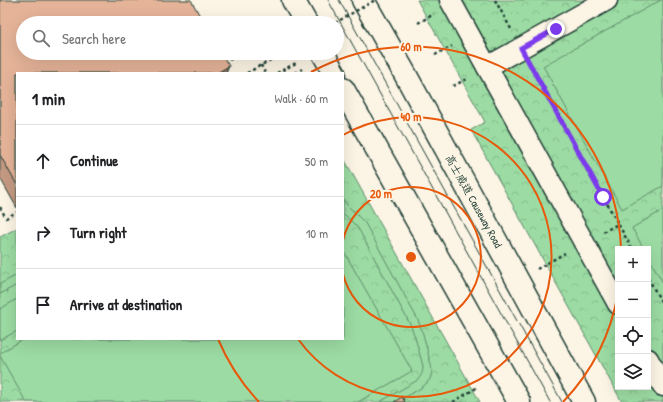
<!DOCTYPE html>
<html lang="en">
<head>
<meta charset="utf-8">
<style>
  body { margin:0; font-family:"Patrick Hand","LXGW WenKai TC",sans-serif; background:#f2f2f2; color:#202124 }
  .controls { position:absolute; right:12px; bottom:12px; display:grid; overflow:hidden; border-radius:0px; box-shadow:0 4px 16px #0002 }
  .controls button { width:36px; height:36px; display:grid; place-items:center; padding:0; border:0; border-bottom:1px solid #e0e0e0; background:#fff; color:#202124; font:20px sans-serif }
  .stop { position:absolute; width:12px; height:12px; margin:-9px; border:3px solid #7c3aed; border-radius:50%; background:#fff }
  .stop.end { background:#7c3aed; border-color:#fff; box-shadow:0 1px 4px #0008 }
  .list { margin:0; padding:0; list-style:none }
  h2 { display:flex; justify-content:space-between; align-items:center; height:52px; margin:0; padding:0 16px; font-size:17px }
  h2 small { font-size:13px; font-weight:400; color:#757577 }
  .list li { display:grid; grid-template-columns:26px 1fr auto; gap:12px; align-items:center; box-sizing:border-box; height:72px; padding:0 16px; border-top:1px solid #e0e0e0 }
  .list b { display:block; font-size:15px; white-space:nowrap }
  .list em { font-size:13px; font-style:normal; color:#757577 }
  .icon { flex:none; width:22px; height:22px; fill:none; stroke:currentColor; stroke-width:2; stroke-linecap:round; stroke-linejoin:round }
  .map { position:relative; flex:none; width:663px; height:402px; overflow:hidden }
  .search { position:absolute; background:#fff; box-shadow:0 4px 16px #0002; left:16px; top:16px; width:328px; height:44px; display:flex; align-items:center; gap:10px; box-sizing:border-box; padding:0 14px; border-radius:22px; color:#757577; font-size:15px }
  .panel { position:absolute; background:#fff; box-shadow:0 4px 16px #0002; left:16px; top:72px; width:328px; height:268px; border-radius:0px }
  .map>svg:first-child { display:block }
  .park { fill:url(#park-crowns); stroke:#5e8c6c; fill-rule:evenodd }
  .pitch { fill:#9cdba3; stroke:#5e8c6c }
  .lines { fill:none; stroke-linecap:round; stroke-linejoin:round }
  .pedestrian-casing { stroke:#1f3d34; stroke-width:23 }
  .secondary-casing { stroke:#1f3d34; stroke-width:25 }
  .path { stroke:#1f3d34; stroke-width:2.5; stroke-dasharray:3 3; stroke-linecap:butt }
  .pedestrian { stroke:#fcf5e5; stroke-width:20 }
  .secondary { stroke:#fcf5e5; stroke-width:22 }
  .tram { stroke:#1f3d34; stroke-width:1 }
  .path-bridge { stroke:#1f3d34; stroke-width:2.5; stroke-dasharray:3 3; stroke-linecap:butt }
  .wall { fill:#c59a83; stroke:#1f3d34 }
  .shaded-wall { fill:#a07d6a; stroke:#1f3d34 }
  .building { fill:#e5b398; stroke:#1f3d34 }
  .route { stroke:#7c3aed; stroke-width:5 }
  .ring { fill:none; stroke:#e8590c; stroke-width:2 }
  .labels { text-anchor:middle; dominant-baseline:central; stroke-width:4; stroke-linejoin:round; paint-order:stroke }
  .street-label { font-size:11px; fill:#1f3d34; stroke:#fcf5e5 }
  .centre { fill:#e8590c; stroke:#fcf5e5; stroke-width:2 }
  .ring-label { font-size:12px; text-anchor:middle; font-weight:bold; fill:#e8590c; stroke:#fcf5e5; stroke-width:4; stroke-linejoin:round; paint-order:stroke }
</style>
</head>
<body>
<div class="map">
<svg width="663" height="402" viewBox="0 0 663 402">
  <defs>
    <pattern id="park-crowns" width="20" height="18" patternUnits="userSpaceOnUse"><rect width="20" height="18" fill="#9cdba3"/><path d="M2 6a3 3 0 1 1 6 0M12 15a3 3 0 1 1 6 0" fill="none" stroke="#86bd8d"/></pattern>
  </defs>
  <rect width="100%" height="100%" fill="#fcf5e5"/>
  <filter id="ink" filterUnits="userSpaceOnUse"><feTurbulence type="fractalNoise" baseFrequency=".025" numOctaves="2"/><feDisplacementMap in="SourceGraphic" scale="8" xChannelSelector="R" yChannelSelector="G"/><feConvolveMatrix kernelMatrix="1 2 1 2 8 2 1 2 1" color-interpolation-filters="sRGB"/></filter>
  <g filter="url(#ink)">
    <g class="park">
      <path d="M417,0H663V402H622L471,130L485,122ZM618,249H648V387H618Z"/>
      <polygon points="343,157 480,402 0,402 0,237 17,228 17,339 343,339"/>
    </g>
    <g class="pitch">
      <polygon points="661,0 663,0 663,186 622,209 543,66"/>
      <path d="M343,199L346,204L365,223L418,320L423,334L431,365L432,372L430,379L426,384L421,388L397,402H380L416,381C421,377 423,373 423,366L415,337L410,324L358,228L343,213Z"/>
      <polygon points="663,210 663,283 648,256 648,249 644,249 632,228"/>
      <polygon points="343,250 412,371 358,402 26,402 0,356 0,353 24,339 343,339"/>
      <polygon points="17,275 17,285 0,294 0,284"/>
      <polygon points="17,299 17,331 0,340 0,309"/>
    </g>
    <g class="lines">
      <g class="pedestrian-casing">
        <g id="pedestrian">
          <polyline points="450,0 618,304"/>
          <polyline points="487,67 607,0"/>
          <polyline points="648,359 663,386"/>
        </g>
      </g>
      <g class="secondary-casing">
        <g id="secondary">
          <polyline points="293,0 306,23"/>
          <polyline points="363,0 404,72 584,402"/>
          <polyline points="323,53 334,73"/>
          <polyline points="343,89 519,402"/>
        </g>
      </g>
      <g class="path">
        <polyline points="495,0 511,29"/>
        <polyline points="418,23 434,14"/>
        <polyline points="435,55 452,46"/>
        <polyline points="224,63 241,53"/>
        <polyline points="261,65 265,73"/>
        <polyline points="532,67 632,249"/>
        <polyline points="247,73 283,53"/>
        <polyline points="277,73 298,62"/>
        <polyline points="295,73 302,69"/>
        <polyline points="453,86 469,78"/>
        <polyline points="0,207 6,218 17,212"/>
        <polyline points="603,232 618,224"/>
        <polyline points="537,269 565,253"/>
        <polyline points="648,278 663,305"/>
        <polyline points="453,402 478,387"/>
      </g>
      <use href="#pedestrian" class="pedestrian"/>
      <use href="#secondary" class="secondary"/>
      <g class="tram">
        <polyline points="328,0 550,402"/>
        <polyline points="339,0 562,402"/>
      </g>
      <polyline class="path-bridge" points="335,23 375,0"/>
    </g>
    <polygon class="wall" points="0,0 229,66 226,73 17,73 17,208 0,178"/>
    <polygon class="shaded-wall" points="229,66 226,73 217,73"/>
    <g class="building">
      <polygon points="0,0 191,0 204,23 23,23 23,53 221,53 229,66 217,73 17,73 17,185 0,155"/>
      <polygon points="402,397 405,402 394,402"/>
    </g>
  </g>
  <g class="lines" filter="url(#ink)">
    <polyline class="route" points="556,29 521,48 603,197"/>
  </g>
  <g class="ring">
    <path d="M343 240A70 70 0 1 1 343 274"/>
    <path d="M343 135A140 140 0 1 1 298 339"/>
    <path d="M618 293A210 210 0 0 1 563 402M259 402A210 210 0 0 1 218 339M311 72A210 210 0 0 1 621 248"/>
  </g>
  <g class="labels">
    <g class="street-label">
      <text transform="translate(474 201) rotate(61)">高士威道 Causeway Road</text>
    </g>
  </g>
  <circle cx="411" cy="257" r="6" class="centre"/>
  <g class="ring-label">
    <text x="411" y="51">60 m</text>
    <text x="411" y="121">40 m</text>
    <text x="381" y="198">20 m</text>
  </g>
</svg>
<div class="controls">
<button>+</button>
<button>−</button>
<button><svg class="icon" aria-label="locate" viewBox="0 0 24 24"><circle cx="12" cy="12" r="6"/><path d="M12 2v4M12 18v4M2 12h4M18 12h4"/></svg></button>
<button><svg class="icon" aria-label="layers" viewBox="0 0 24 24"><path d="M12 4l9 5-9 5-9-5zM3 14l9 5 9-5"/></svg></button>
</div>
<div class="stop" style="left:603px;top:197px"></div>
<div class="stop end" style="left:556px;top:29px"></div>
<div class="search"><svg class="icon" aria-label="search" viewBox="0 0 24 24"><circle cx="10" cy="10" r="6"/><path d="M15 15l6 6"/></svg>Search here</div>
<section class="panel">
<h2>1 min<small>Walk · 60 m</small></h2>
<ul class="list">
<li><svg class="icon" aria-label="ahead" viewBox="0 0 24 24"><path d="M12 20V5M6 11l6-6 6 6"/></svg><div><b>Continue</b></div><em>50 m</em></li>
<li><svg class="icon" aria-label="right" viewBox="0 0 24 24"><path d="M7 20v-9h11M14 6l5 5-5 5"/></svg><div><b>Turn right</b></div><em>10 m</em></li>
<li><svg class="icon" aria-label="arrive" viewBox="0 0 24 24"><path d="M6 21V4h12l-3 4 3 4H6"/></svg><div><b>Arrive at destination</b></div></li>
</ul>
</section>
</div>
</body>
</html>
